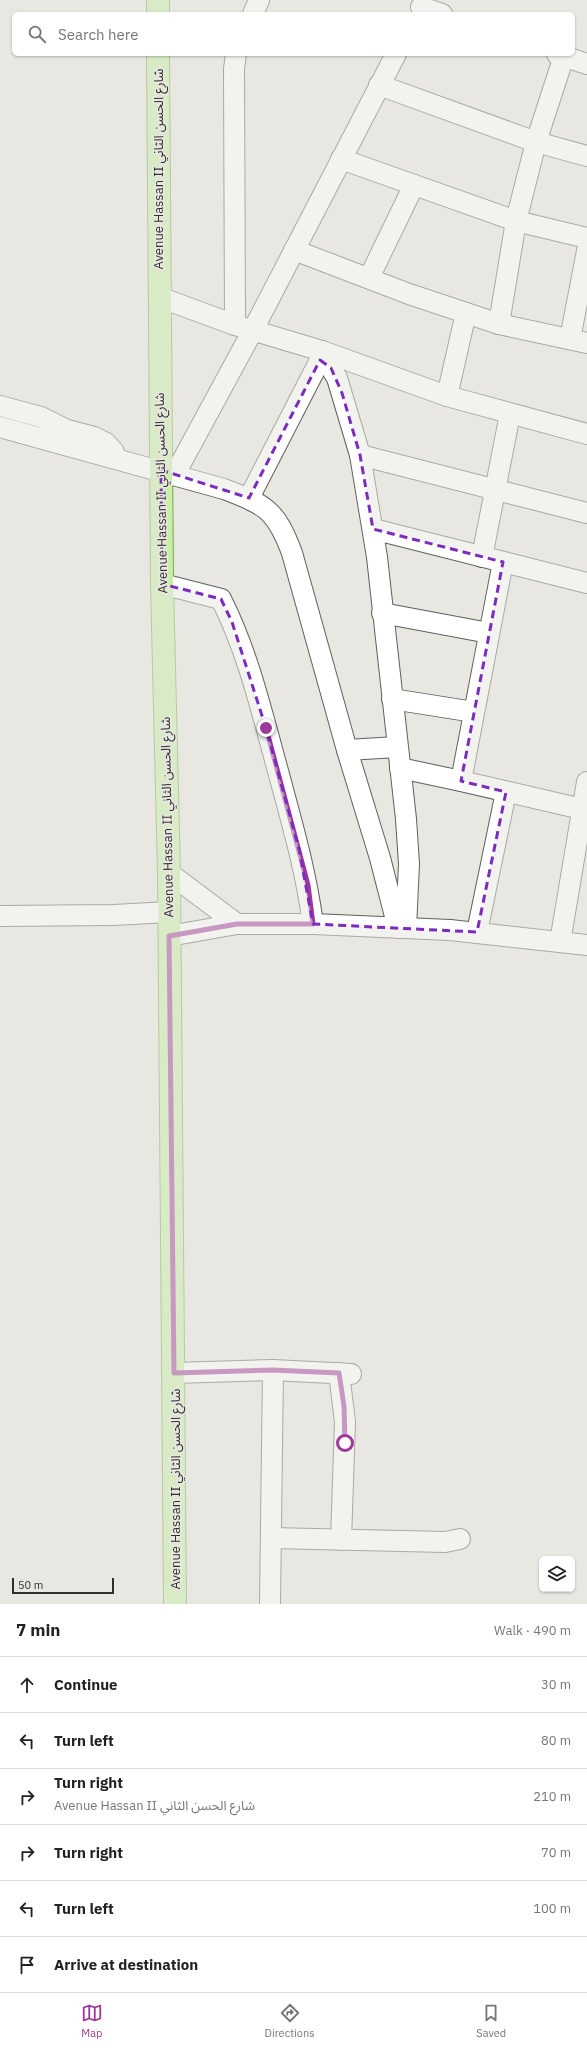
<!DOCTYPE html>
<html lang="en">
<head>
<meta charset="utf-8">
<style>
  body { margin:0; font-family:"IBM Plex Sans","Noto Sans Arabic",sans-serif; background:#f2f2f2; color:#222 }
  .controls { position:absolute; right:12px; bottom:12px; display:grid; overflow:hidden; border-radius:6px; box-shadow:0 1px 3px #0004 }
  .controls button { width:36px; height:36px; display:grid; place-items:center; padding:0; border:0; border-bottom:1px solid #e0e0e0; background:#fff; color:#222; font:20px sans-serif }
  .scale { position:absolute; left:12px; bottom:10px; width:102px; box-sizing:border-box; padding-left:4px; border:2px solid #2f2f2d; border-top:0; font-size:11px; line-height:14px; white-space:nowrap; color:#2f2f2d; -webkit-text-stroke:3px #e8e7e2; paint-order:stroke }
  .stop { position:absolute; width:12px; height:12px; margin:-9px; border:3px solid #9f389c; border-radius:50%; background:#fff }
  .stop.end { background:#9f389c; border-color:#fff; box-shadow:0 1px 4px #0008 }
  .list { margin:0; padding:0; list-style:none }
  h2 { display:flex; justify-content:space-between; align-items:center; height:52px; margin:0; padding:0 16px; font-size:17px }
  h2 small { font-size:13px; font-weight:400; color:#767676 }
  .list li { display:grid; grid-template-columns:26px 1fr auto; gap:12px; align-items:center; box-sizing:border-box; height:56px; padding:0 16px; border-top:1px solid #e0e0e0 }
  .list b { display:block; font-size:15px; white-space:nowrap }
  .list p { margin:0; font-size:13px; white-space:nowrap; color:#767676 }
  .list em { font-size:13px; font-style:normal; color:#767676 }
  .icon { flex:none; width:22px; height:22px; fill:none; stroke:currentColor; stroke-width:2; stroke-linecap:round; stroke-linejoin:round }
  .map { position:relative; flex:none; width:587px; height:1604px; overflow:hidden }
  .search { position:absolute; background:#fff; box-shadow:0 1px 3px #0004; left:12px; right:12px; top:12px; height:44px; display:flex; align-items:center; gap:10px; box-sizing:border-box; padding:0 14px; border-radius:6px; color:#767676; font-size:15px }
  .sheet { height:388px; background:#fff }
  nav { display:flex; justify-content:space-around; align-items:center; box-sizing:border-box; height:56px; border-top:1px solid #e0e0e0; background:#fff; font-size:11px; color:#767676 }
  nav a { display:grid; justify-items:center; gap:2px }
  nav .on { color:#9f389c }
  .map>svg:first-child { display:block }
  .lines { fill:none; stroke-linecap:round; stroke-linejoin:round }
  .minor-casing { stroke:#60605b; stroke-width:22 }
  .major-casing { stroke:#79a654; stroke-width:24 }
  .minor { stroke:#fff; stroke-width:20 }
  .major { stroke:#c7f0a5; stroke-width:22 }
  .route { stroke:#9f389c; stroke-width:5 }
  .marked { fill:none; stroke:#7b2cbf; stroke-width:3; stroke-dasharray:8 5; stroke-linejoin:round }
  .labels { text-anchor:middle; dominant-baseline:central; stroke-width:3; stroke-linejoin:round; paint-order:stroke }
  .street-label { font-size:13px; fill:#2f2f2d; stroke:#e8e7e2 }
</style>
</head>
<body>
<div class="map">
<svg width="587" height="1604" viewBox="0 0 587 1604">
  <rect width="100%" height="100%" fill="#e8e7e2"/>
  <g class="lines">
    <g class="minor-casing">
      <g id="minor">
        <polyline points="421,7 442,14"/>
        <polyline points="253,14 259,0"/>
        <polyline points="557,54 587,64"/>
        <polyline points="379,85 536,142 587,156"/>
        <polyline points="341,159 516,221 587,238"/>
        <polyline points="294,250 409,294 499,324 587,343"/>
        <polyline points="369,278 414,185"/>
        <polyline points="159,297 235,325 322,351 447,396 587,434"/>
        <polyline points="499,324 516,221 536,142 564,56"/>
        <polyline points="235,325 234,69 236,54"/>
        <polyline points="570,339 587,251"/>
        <polyline points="320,360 331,368 337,378 360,455 377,557 406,819 409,864 406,928"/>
        <polyline points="447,396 466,313"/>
        <polyline points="0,406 41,417 67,430 94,437 106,443 114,452"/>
        <path d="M0,427L224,489C266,505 276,510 292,553L347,750L380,858L398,928"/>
        <polyline points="360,455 587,513"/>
        <polyline points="175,474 253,330 396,54"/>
        <polyline points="249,498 320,360 322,351"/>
        <polyline points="373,529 587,583"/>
        <polyline points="482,557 510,414"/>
        <polyline points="503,562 461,781 582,809"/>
        <path d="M162,584L221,599C248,652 262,713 278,771C292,823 306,871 313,924"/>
        <polyline points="382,613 489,633"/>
        <polyline points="392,699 474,712"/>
        <polyline points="347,750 397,747"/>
        <polyline points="400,768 461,781"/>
        <polyline points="169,873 237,924"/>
        <polyline points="0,916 114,915 169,912"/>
        <polyline points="477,932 506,792"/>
        <polyline points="169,936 237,924 313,924 450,930 587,945"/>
        <polyline points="560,942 587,782"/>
        <polyline points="174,1373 273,1370 351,1374"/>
        <polyline points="339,1373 345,1422 341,1540"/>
        <polyline points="271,1538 445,1542 460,1539"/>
        <polyline points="270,1604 273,1370"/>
      </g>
    </g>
    <g class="major-casing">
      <g id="major">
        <polyline points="158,0 158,14"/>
        <polyline points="158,54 162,584 169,873 175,1604"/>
      </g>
    </g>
    <use href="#minor" class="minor"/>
    <use href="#major" class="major"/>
  </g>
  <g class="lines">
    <polyline class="route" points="266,728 308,885 313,924 237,924 169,936 174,1373 273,1370 339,1373 344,1406 345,1443"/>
  </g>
  <path d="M0 0H587V1604H0ZM320,360L331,368L342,393L360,455L373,529L503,562L461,781L506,792L477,932L313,924L299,849L266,728L232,622L221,599L162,584L161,470L249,498Z" fill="#e8e7e2" fill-opacity=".55" fill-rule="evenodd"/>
  <path class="marked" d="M320,360L331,368L342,393L360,455L373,529L503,562L461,781L506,792L477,932L313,924L299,849L266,728L232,622L221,599L162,584L161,470L249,498Z"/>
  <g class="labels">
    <g class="street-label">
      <text transform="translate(158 169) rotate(-90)">Avenue Hassan II شارع الحسن الثاني</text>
      <text transform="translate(161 493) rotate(-91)">Avenue Hassan II شارع الحسن الثاني</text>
      <text transform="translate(167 817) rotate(-91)">Avenue Hassan II شارع الحسن الثاني</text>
      <text transform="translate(175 1489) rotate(-90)">Avenue Hassan II شارع الحسن الثاني</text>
    </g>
  </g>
</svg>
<div class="controls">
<button><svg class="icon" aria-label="layers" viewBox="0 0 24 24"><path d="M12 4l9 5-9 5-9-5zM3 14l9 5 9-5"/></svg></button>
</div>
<div class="scale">50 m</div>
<div class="stop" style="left:345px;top:1443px"></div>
<div class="stop end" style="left:266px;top:728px"></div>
<div class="search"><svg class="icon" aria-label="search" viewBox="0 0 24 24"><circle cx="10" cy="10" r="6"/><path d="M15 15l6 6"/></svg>Search here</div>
</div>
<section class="sheet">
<h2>7 min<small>Walk · 490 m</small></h2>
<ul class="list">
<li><svg class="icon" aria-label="ahead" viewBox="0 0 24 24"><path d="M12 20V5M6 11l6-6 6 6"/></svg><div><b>Continue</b></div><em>30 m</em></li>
<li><svg class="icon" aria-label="left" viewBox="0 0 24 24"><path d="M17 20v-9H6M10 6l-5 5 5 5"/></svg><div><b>Turn left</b></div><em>80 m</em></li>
<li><svg class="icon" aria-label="right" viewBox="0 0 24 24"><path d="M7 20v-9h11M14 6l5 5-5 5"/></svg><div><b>Turn right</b><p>Avenue Hassan II شارع الحسن الثاني</p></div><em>210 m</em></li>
<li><svg class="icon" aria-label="right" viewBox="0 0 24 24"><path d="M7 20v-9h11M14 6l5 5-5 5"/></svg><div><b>Turn right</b></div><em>70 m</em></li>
<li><svg class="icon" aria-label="left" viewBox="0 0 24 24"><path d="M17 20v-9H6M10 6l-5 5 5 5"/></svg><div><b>Turn left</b></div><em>100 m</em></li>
<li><svg class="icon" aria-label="arrive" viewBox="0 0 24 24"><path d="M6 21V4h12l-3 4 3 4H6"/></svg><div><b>Arrive at destination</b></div></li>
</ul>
</section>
<nav>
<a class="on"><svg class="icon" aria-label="map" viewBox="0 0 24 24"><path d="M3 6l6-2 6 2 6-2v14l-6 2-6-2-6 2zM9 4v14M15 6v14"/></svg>Map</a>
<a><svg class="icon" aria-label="directions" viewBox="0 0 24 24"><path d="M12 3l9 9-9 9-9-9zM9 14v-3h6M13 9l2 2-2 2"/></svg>Directions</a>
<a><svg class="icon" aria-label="saved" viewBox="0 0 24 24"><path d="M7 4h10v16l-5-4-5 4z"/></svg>Saved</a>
</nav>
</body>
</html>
